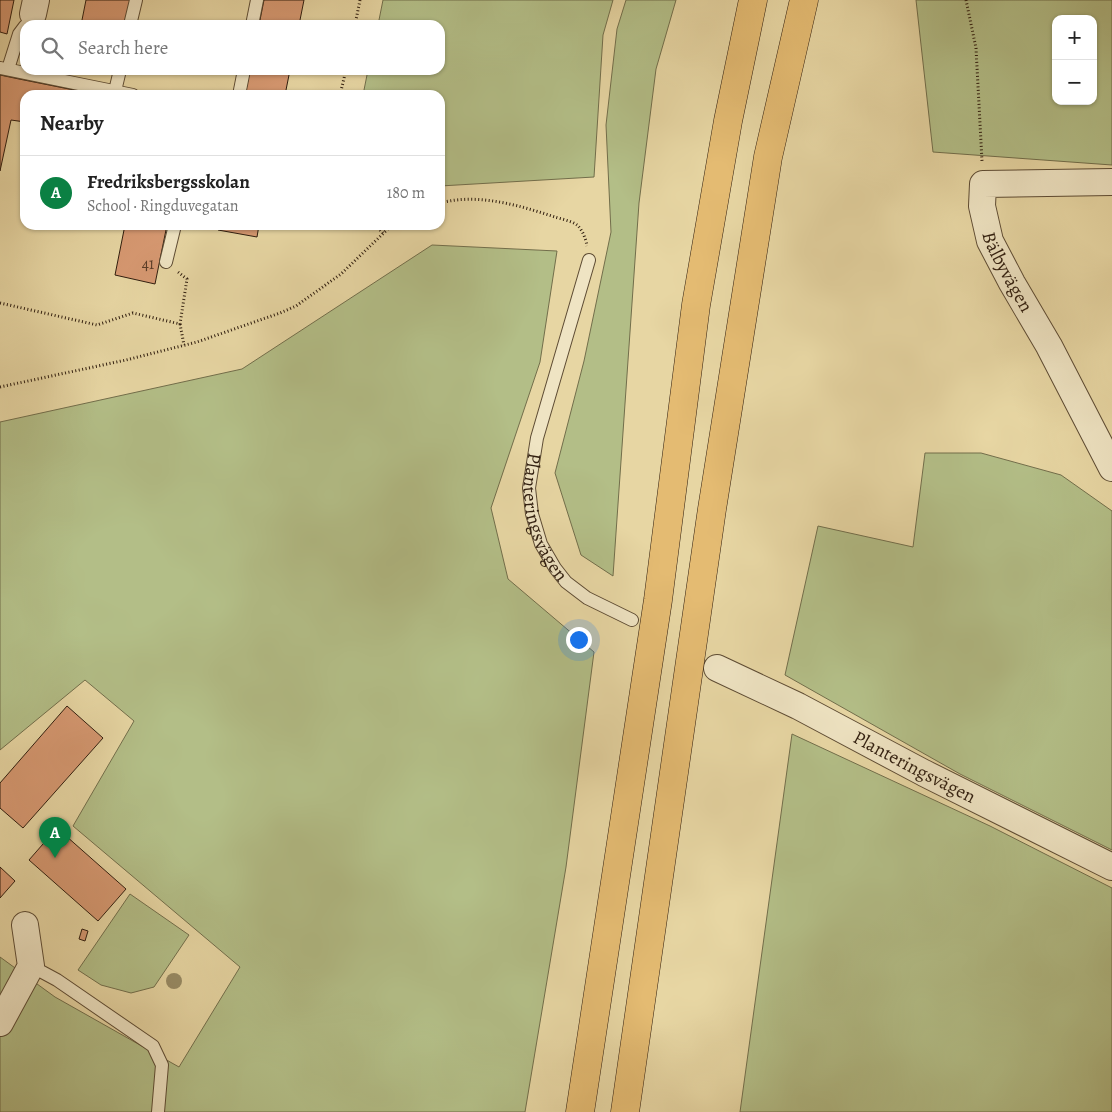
<!DOCTYPE html>
<html lang="en">
<head>
<meta charset="utf-8">
<style>
  body { margin:0; font-family:Alegreya,serif; background:#f2f2f2; color:#222 }
  .controls { position:absolute; right:15px; top:15px; display:grid; overflow:hidden; border-radius:10px; box-shadow:0 1px 4px #0004 }
  .controls button { width:45px; height:45px; display:grid; place-items:center; padding:0; border:0; border-bottom:1px solid #e0e0e0; background:#fff; color:#222; font:25px sans-serif }
  .you { position:absolute; left:578px; top:639px; width:18px; height:18px; margin:-12px; border:4px solid #fff; border-radius:50%; background:#1a73e8; box-shadow:0 0 0 8px #1a73e833 }
  .badge { display:grid; place-items:center; width:32px; height:32px; border-radius:50%; background:#0b8043; color:#fff; font-size:16px; font-weight:700 }
  .pin { position:absolute; translate:-50% -41px; filter:drop-shadow(0 1px 2px #0008) }
  .pin::after { content:''; position:absolute; top:26px; width:18px; height:15px; background:inherit; clip-path:polygon(0 0,100% 0,50% 100%) }
  .list { margin:0; padding:0; list-style:none }
  h2 { display:flex; justify-content:space-between; align-items:center; height:65px; margin:0; padding:0 20px; font-size:21px }
  h2 small { font-size:16px; font-weight:400; color:#767676 }
  .list li { display:grid; grid-template-columns:32px 1fr auto; gap:15px; align-items:center; box-sizing:border-box; height:75px; padding:0 20px; border-top:1px solid #e0e0e0 }
  .list b { display:block; font-size:19px; white-space:nowrap }
  .list p { margin:0; font-size:16px; white-space:nowrap; color:#767676 }
  .list em { font-size:16px; font-style:normal; color:#767676 }
  .icon { flex:none; width:28px; height:28px; fill:none; stroke:currentColor; stroke-width:2; stroke-linecap:round; stroke-linejoin:round }
  .map { position:relative; flex:none; width:1112px; height:1112px; overflow:hidden }
  .search { position:absolute; background:#fff; box-shadow:0 1px 4px #0004; left:20px; top:20px; width:425px; height:55px; display:flex; align-items:center; gap:12px; box-sizing:border-box; padding:0 18px; border-radius:15px; color:#767676; font-size:19px }
  .panel { position:absolute; background:#fff; box-shadow:0 1px 4px #0004; left:20px; top:90px; width:425px; height:140px; border-radius:15px }
  .map>svg:first-child { display:block }
  .green { fill:#b3be87; stroke:#726e4b; fill-rule:evenodd }
  .building { fill:#d79972; stroke:#301e0f }
  .lines { fill:none; stroke-linecap:round; stroke-linejoin:round }
  .lane-casing { stroke:#5e4c34; stroke-width:14 }
  .street-casing { stroke:#5e4c34; stroke-width:28 }
  .highway-casing { stroke:#301e0f; stroke-width:29 }
  .path { stroke:#301e0f; stroke-width:3; stroke-dasharray:1 2.5; stroke-linecap:butt }
  .lane { stroke:#efe4c3; stroke-width:12 }
  .street { stroke:#efe4c3; stroke-width:26 }
  .highway { stroke:#e4bb72; stroke-width:28 }
  .tree { fill:#988b65 }
  .labels { text-anchor:middle; dominant-baseline:central; stroke-width:5; stroke-linejoin:round; paint-order:stroke }
  .number-label { font-size:16px; fill:#5a3d28 }
  .street-label { font-size:19px; fill:#301e0f; stroke:#efe4c3 }
</style>
</head>
<body>
<div class="map">
<svg width="1112" height="1112" viewBox="0 0 1112 1112">
  <rect width="100%" height="100%" fill="#e7d6a3"/>
  <filter id="stains"><feTurbulence type="fractalNoise" baseFrequency=".004" numOctaves="4"/><feColorMatrix values="0 0 0 0 .2 0 0 0 0 .09 0 0 0 0 .02 0 0 0 .5 -.17"/></filter>
  <radialGradient id="worn" r=".72"><stop offset=".6" stop-color="#630" stop-opacity="0"/><stop offset="1" stop-color="#630" stop-opacity=".3"/></radialGradient>
  <g class="green">
    <polygon points="383,0 613,0 603,35 594,177 440,186 440,95 363,95 368,70 440,70 440,25 378,25"/>
    <polygon points="626,0 676,0 656,69 639,203 613,576 581,555 555,473 584,361 611,232 606,125 617,29"/>
    <path d="M916,0H1112V165L933,152ZM1056,19H1093V101H1056Z"/>
    <polygon points="432,245 557,251 540,362 491,508 508,579 594,652 566,867 525,1112 0,1112 0,957 55,997 179,1067 240,967 73,826 134,721 85,680 0,750 0,422 242,369"/>
    <polygon points="925,453 981,453 1061,475 1112,511 1112,850 960,774 785,675 818,526 913,547"/>
    <polygon points="792,734 990,826 1112,888 1112,1112 740,1112"/>
    <polygon points="130,894 189,935 154,987 131,993 101,985 78,970"/>
  </g>
  <g class="building">
    <polygon points="0,0 14,0 7,34 0,32"/>
    <polygon points="86,0 130,0 125,25 81,25"/>
    <polygon points="264,0 304,0 299,25 259,25"/>
    <polygon points="250,70 290,70 285,95 245,95"/>
    <polygon points="0,75 19,79 99,95 25,95 25,122 11,120 0,171"/>
    <polygon points="125,225 167,225 155,284 115,275"/>
    <polygon points="219,225 259,225 257,237 218,230"/>
    <polygon points="67,706 103,738 23,828 0,808 0,783"/>
    <polygon points="57,828 126,889 98,921 29,860"/>
    <polygon points="0,867 15,881 0,898"/>
    <polygon points="82,929 88,931 85,941 79,939"/>
  </g>
  <g class="lines">
    <g class="lane-casing">
      <g id="lane">
        <polyline points="130,25 136,0"/>
        <polyline points="252,25 257,0"/>
        <polyline points="0,68 133,95"/>
        <polyline points="8,69 19,34 25,26"/>
        <polyline points="115,91 120,70"/>
        <polyline points="239,95 244,70"/>
        <path id="s1" d="M589,260L537,438L529,488L532,514L541,544L555,568L566,582L587,598L632,620"/>
        <polyline points="166,262 175,225"/>
        <polyline points="31,966 57,980 153,1046 162,1065 158,1112"/>
      </g>
    </g>
    <g class="street-casing">
      <g id="street">
        <polyline points="33,14 36,0"/>
        <path id="s2" d="M1112,182L983,184L982,206L990,241L1012,283L1049,346L1112,468"/>
        <path id="s3" d="M717,668L798,706L924,773L1112,867"/>
        <polyline points="0,1023 31,966 25,925"/>
      </g>
    </g>
    <g class="highway-casing">
      <g id="highway">
        <polyline points="580,1112 658,600 696,305 728,121 753,0"/>
        <polyline points="625,1112 712,509 768,157 804,0"/>
      </g>
    </g>
    <g class="path">
      <polyline points="966,0 976,48 982,161"/>
      <polyline points="355,25 360,0"/>
      <polyline points="340,95 346,70"/>
      <path d="M440,203C478,193 518,205 555,217C561,219 572,221 577,225C582,229 586,239 587,246"/>
      <polyline points="375,225 383,233"/>
      <polyline points="0,303 97,325 133,313 180,324 187,279 178,272"/>
      <polyline points="180,324 184,345"/>
      <polyline points="0,387 126,360 197,342 280,313 296,306 341,274 392,225"/>
    </g>
    <use href="#lane" class="lane"/>
    <use href="#street" class="street"/>
    <use href="#highway" class="highway"/>
  </g>
  <circle class="tree" cx="174" cy="981" r="8"/>
  <g class="labels">
    <g class="number-label">
      <text x="148" y="264">41</text>
    </g>
    <g class="street-label">
      <text stroke="none"><textPath href="#s2" startOffset="222">Bälbyvägen</textPath></text>
      <text stroke="none"><textPath href="#s1" startOffset="268">Planteringsvägen</textPath></text>
      <text stroke="none"><textPath href="#s3" startOffset="221">Planteringsvägen</textPath></text>
    </g>
  </g>
  <rect width="100%" height="100%" filter="url(#stains)"/>
  <rect width="100%" height="100%" fill="url(#worn)"/>
</svg>
<div class="controls">
<button>+</button>
<button>−</button>
</div>
<div class="you"></div>
<div class="pin badge" style="left:55px;top:858px">A</div>
<div class="search"><svg class="icon" aria-label="search" viewBox="0 0 24 24"><circle cx="10" cy="10" r="6"/><path d="M15 15l6 6"/></svg>Search here</div>
<section class="panel">
<h2>Nearby<small></small></h2>
<ul class="list">
<li><span class="badge">A</span><div><b>Fredriksbergsskolan</b><p>School · Ringduvegatan</p></div><em>180 m</em></li>
</ul>
</section>
</div>
</body>
</html>
